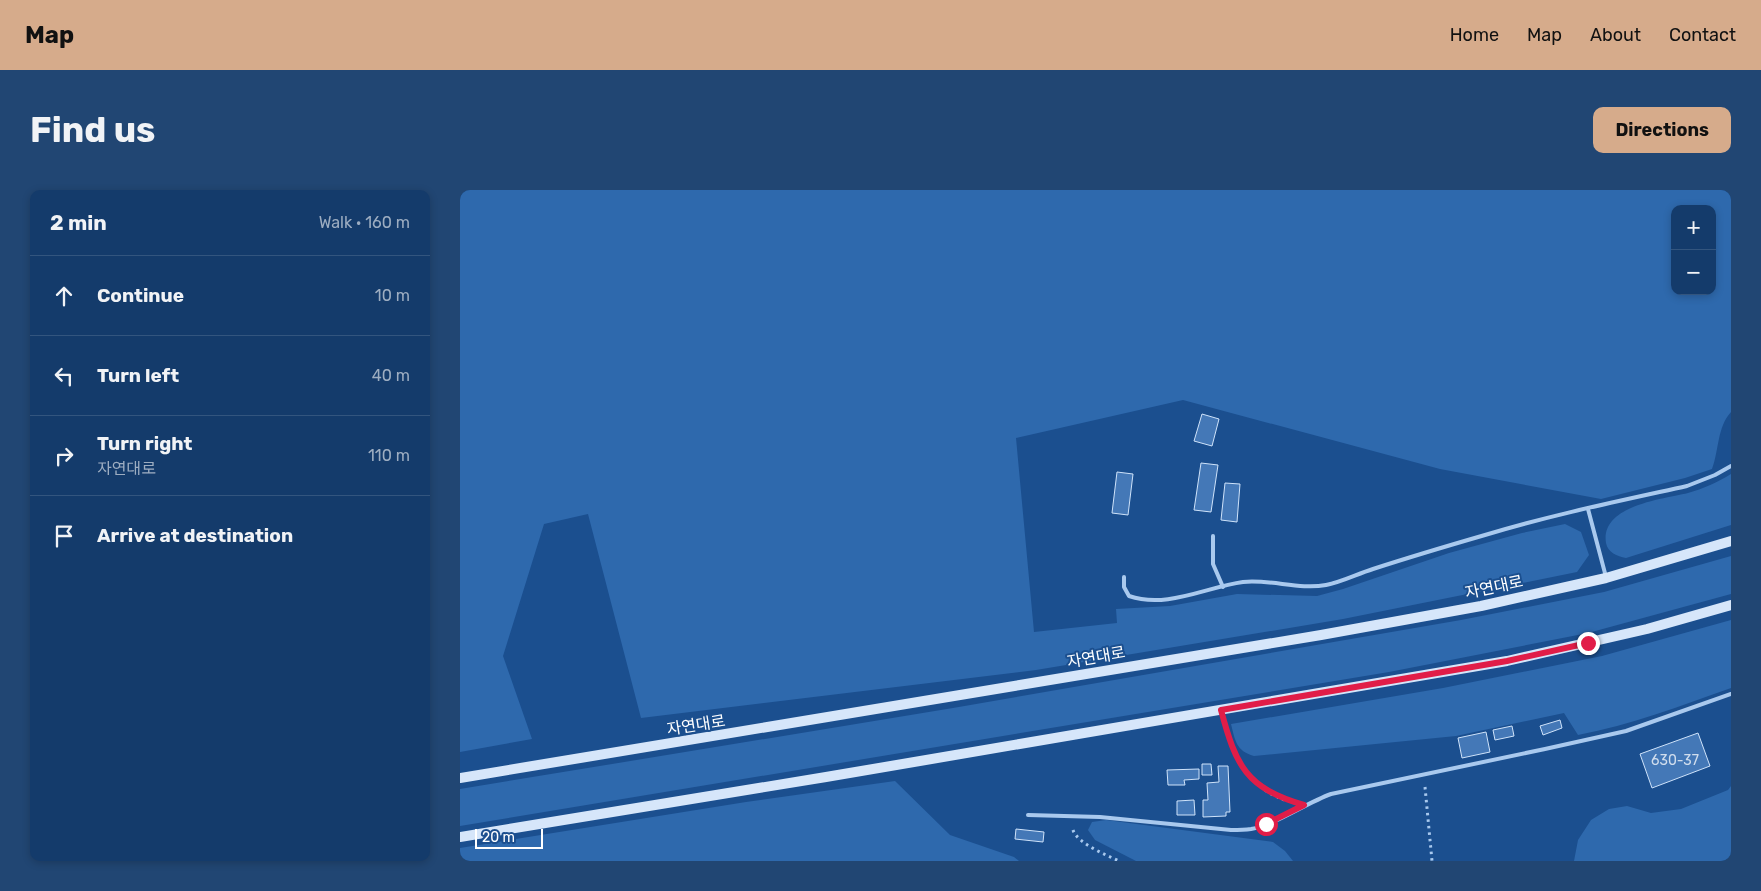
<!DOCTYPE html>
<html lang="en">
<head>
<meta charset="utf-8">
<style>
  body { margin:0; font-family:Rubik,"Noto Sans KR",sans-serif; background:#214673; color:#f1f3f6 }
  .controls { position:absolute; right:15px; top:15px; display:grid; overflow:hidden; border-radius:10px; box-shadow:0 2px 8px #0003 }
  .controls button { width:45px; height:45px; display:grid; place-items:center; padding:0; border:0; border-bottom:1px solid #33557e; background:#143b6b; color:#f1f3f6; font:25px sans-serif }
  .scale { position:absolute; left:15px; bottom:12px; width:68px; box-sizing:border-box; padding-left:5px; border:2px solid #fff; border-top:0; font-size:14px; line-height:18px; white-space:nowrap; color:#fff; -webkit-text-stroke:4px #1b4f8f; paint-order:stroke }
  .stop { position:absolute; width:15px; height:15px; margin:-11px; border:4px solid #e11d48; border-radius:50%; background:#fff }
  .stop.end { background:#e11d48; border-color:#fff; box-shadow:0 1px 5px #0008 }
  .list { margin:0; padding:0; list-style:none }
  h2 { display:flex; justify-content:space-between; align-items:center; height:65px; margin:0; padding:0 20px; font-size:21px }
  h2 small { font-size:16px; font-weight:400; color:#9dadc1 }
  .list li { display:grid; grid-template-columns:32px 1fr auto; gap:15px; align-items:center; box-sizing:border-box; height:80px; padding:0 20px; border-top:1px solid #33557e }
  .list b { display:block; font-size:19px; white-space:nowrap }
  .list p { margin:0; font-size:16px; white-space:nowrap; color:#9dadc1 }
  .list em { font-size:16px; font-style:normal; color:#9dadc1 }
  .icon { flex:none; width:28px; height:28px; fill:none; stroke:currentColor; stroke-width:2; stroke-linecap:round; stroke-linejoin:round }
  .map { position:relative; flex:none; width:1271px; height:671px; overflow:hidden; border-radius:10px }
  header { display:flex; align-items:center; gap:30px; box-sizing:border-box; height:70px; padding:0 25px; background:#d6ab8b; color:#111 }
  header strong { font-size:24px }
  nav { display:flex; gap:28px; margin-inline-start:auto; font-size:18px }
  .intro { display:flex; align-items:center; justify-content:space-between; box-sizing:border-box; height:120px; padding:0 30px }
  h1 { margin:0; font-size:35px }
  .button { padding:12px 22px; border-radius:10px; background:#d6ab8b; color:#111; font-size:18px; font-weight:700 }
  main { display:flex; gap:30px; padding:0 30px }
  aside { flex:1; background:#143b6b; border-radius:10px; box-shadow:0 2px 8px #0003 }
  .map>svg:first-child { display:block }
  .green { fill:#2e69ad; fill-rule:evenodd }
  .building { fill:#4478b7; stroke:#cfe3fa }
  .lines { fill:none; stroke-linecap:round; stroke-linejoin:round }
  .path { stroke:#a9c9ee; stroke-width:3; stroke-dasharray:2.5 4; stroke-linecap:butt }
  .lane { stroke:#a9c9ee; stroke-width:4 }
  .secondary { stroke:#d6e6fa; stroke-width:10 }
  .route { stroke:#e11d48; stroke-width:6 }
  .labels { text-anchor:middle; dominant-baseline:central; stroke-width:4; stroke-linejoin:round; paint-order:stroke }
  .number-label { font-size:14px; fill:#d0dded }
  .street-label { font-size:16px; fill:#fff; stroke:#1b4f8f }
</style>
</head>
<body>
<header>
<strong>Map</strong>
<nav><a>Home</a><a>Map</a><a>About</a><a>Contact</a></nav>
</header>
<div class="intro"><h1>Find us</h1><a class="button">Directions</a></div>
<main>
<aside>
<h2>2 min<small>Walk · 160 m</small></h2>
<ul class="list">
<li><svg class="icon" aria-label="ahead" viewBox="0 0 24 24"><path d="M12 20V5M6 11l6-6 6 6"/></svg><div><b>Continue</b></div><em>10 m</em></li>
<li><svg class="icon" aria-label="left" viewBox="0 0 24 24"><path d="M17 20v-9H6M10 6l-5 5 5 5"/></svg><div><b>Turn left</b></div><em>40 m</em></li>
<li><svg class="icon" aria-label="right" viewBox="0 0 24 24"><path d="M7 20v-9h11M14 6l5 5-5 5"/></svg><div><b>Turn right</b><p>자연대로</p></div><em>110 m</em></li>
<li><svg class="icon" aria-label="arrive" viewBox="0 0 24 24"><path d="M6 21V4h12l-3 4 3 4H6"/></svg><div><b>Arrive at destination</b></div></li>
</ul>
</aside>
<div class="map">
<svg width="1271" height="671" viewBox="0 0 1271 671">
  <rect width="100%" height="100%" fill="#1b4f8f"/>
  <g class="green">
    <path d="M0,0H1271V222C1257,237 1259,261 1252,279L1225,288L1141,309L980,279L723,210L556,248L574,442L657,433L656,419L710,416L777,404L857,406L883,399L989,363L1062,343L1105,334L1121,342L1129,365L1117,382L883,429L576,480L181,528L128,324L84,334L43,466L72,549L0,562ZM1215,19H1252V101H1215Z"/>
    <path d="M1271,284V335L1166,368C1157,366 1148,363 1146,353C1140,315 1204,309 1228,303C1243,299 1258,292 1271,284Z"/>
    <polygon points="1271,366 1271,404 1128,443 929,482 0,636 0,599 493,518 1001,430 1144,402"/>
    <path d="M1271,430V498C1220,516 1171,535 1118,545L1104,523L996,546L794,566C776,561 775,550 771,534L983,498L1142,466Z"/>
    <polygon points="435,591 490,645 554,667 559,671 0,671 0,658 286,612"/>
    <polygon points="1271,596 1271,671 1114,671 1118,650 1131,630 1149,619 1167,616 1191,623 1221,619 1268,600"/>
    <polygon points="646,630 813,652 825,661 833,671 676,671 635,650 628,640 632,632"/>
  </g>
  <g class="building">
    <polygon points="742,224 759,229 752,256 734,251"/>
    <polygon points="741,273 758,275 751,322 734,320"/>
    <polygon points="657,282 673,284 668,325 652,323"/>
    <polygon points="765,293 780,294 777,332 761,330"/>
    <polygon points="1100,530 1102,538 1083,545 1080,536"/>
    <polygon points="1052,536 1054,546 1035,550 1033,540"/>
    <polygon points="1026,542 1030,562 1002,568 998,548"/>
    <polygon points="1238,543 1250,576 1192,598 1180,564"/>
    <polygon points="742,574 751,574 752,585 742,585"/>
    <polygon points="758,576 768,576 770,622 766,622 766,626 743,627 743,610 748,610 747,593 759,592"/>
    <polygon points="739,579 739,589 724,590 725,595 708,595 707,580"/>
    <polygon points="734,610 735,625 717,625 717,611"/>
    <polygon points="556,639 584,642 583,652 555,649"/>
  </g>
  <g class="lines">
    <g class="path">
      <path d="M765,535C774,570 792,600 828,611"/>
      <polyline points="965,597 972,671"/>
      <path d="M613,640C617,653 646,665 659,671"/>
    </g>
    <g class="lane">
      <polyline points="1128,319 1146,387"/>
      <polyline points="753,346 753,374 763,397"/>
      <path d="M664,387V397L669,406C707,419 746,397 783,392C811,389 839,400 866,395C882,392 897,384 913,379C950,367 987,356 1025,345C1091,325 1159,311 1227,296L1255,285L1271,276"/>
      <path d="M568,625L640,627L771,640C777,640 784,640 791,639C815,635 846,613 871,604L1085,559L1166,541L1271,504"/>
    </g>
    <g class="secondary">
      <polyline points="0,588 861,445 1021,416 1146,388 1271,351"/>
      <polyline points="0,647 366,587 1047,471 1187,439 1271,415"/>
    </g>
  </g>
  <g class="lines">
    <path class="route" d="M806,634L844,615C786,598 776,576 761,520L1047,471L1128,453"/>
  </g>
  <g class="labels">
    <g class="number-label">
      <text x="1215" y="570">630-37</text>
    </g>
    <g class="street-label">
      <text transform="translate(1034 397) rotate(-12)">자연대로</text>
      <text transform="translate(636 467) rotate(-10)">자연대로</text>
      <text transform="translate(236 535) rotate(-9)">자연대로</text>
    </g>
  </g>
</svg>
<div class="controls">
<button>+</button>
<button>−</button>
</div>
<div class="scale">20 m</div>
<div class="stop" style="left:806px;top:634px"></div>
<div class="stop end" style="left:1128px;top:453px"></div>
</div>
</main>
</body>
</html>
